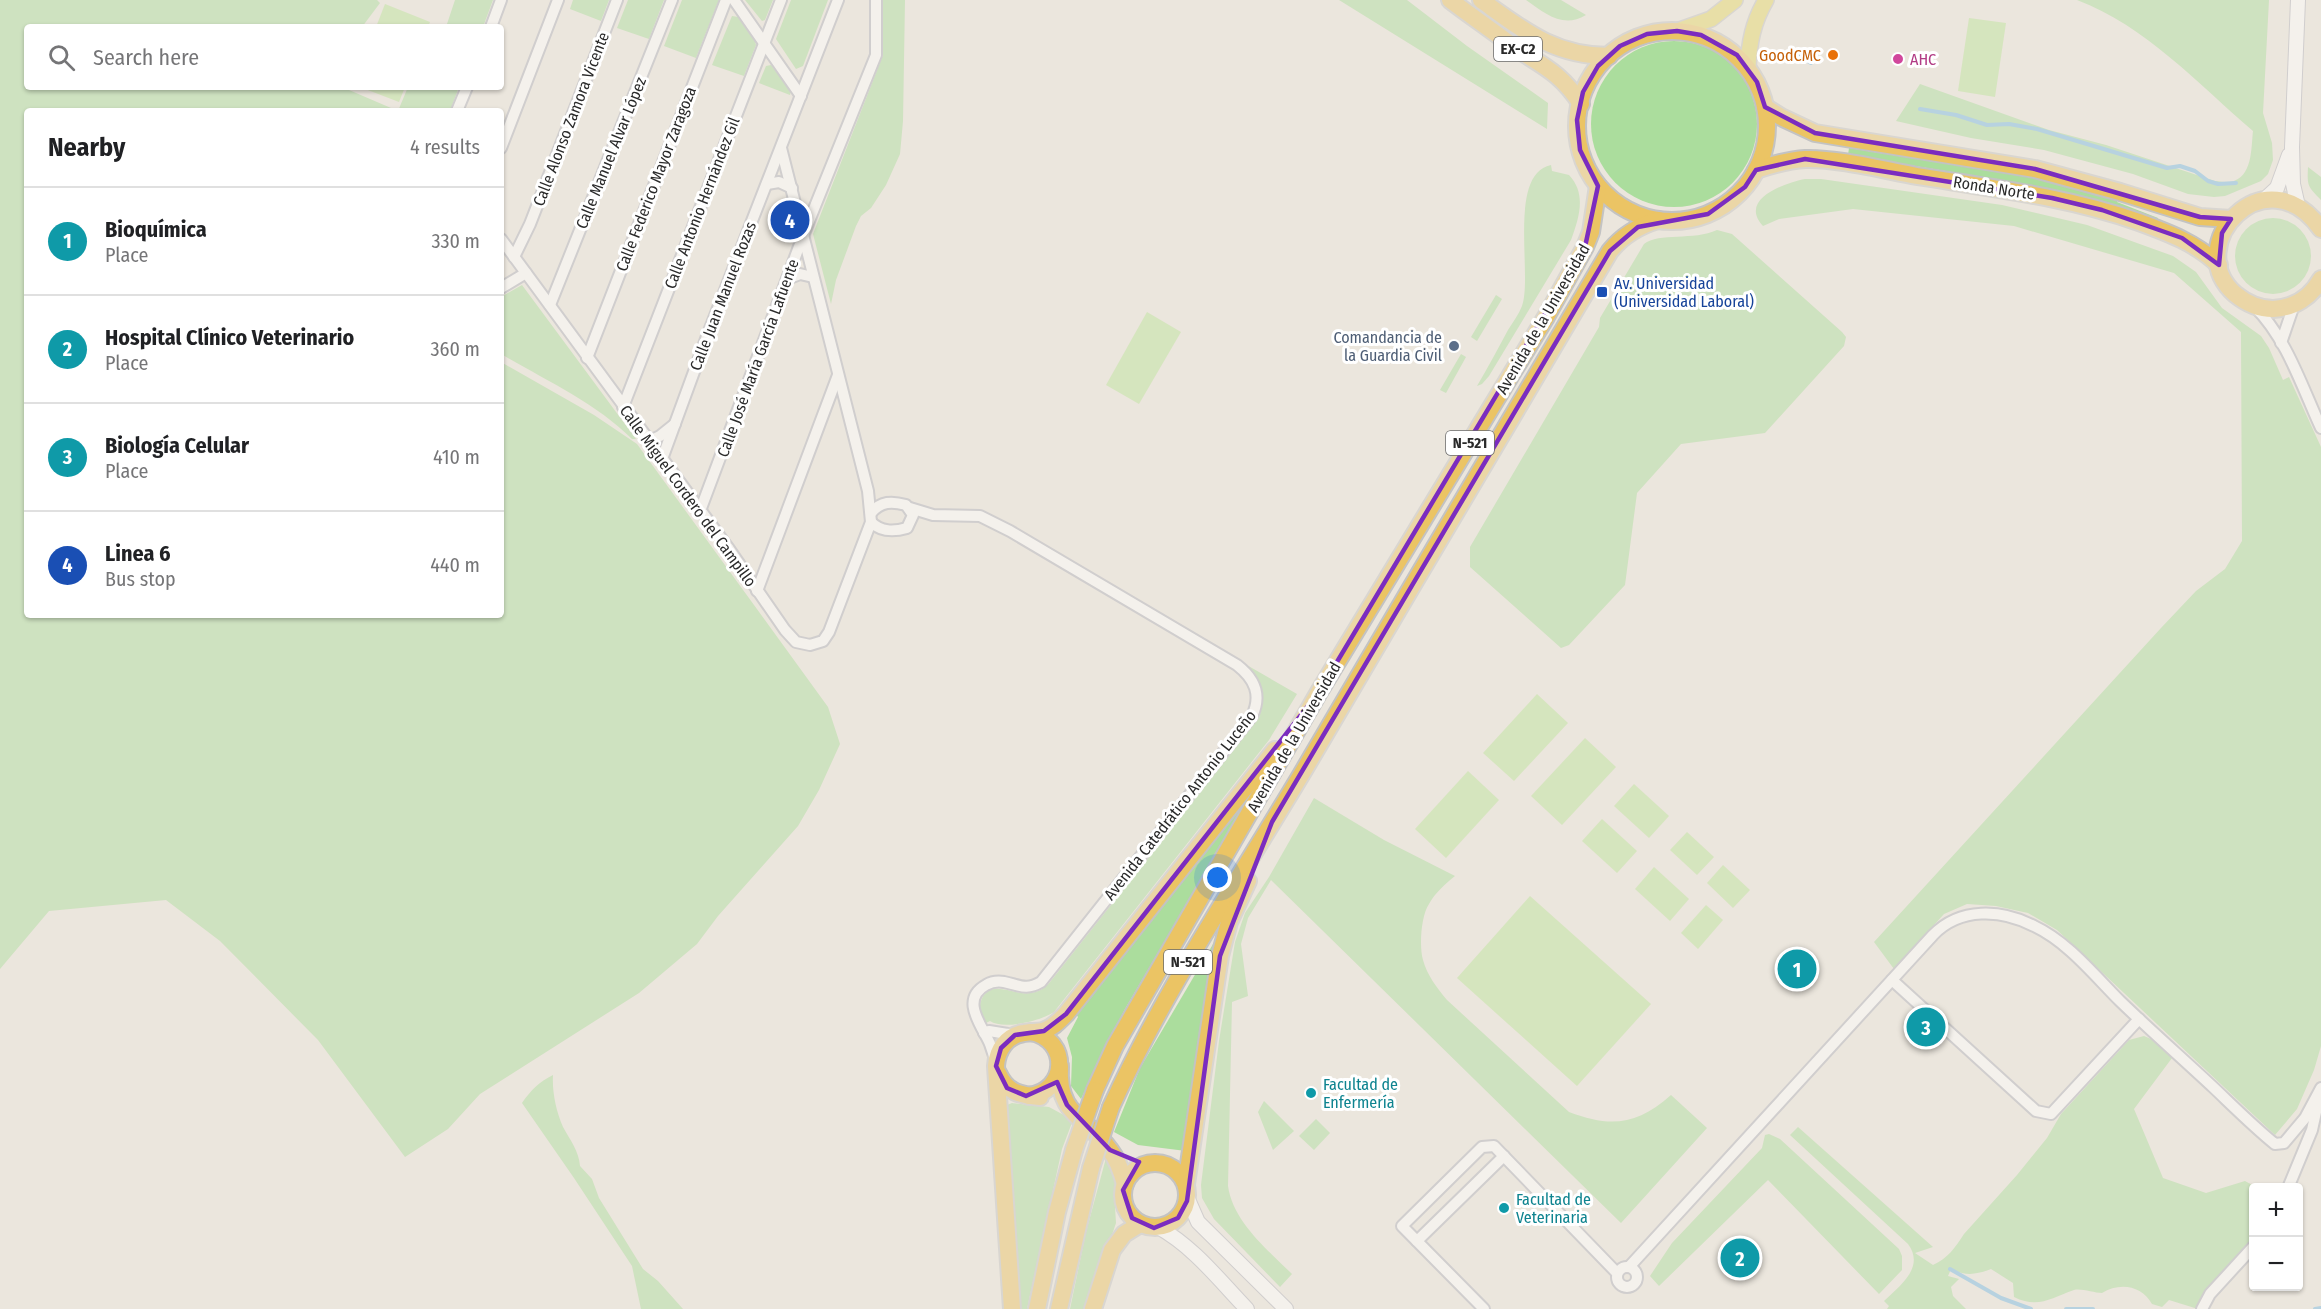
<!DOCTYPE html>
<html lang="en">
<head>
<meta charset="utf-8">
<style>
  body { margin:0; font-family:"Fira Sans Condensed",sans-serif; background:#f2f2f2; color:#202124 }
  .controls { position:absolute; right:18px; bottom:18px; display:grid; overflow:hidden; border-radius:6px; box-shadow:0 2px 4px #0004 }
  .controls button { width:54px; height:54px; display:grid; place-items:center; padding:0; border:0; border-bottom:2px solid #e0e0e0; background:#fff; color:#202124; font:30px sans-serif }
  .you { position:absolute; left:1218px; top:878px; width:21px; height:21px; margin:-15px; border:4px solid #fff; border-radius:50%; background:#1a73e8; box-shadow:0 0 0 9px #1a73e833 }
  .badge { display:grid; place-items:center; width:39px; height:39px; border-radius:50%; background:#4953eb; color:#fff; font-size:20px; font-weight:700 }
  .pin { position:absolute; translate:-50% -50%; border:3px solid #fff; box-shadow:0 2px 6px #0006 }
  .list { margin:0; padding:0; list-style:none }
  h2 { display:flex; justify-content:space-between; align-items:center; height:78px; margin:0; padding:0 24px; font-size:26px }
  h2 small { font-size:20px; font-weight:400; color:#757577 }
  .list li { display:grid; grid-template-columns:39px 1fr auto; gap:18px; align-items:center; box-sizing:border-box; height:108px; padding:0 24px; border-top:2px solid #e0e0e0 }
  .list b { display:block; font-size:22px; white-space:nowrap }
  .list p { margin:0; font-size:20px; white-space:nowrap; color:#757577 }
  .list em { font-size:20px; font-style:normal; color:#757577 }
  .icon { flex:none; width:33px; height:33px; fill:none; stroke:currentColor; stroke-width:2; stroke-linecap:round; stroke-linejoin:round }
  .map { position:relative; flex:none; width:2321px; height:1309px; overflow:hidden }
  .search { position:absolute; background:#fff; box-shadow:0 2px 4px #0004; left:24px; top:24px; width:480px; height:66px; display:flex; align-items:center; gap:15px; box-sizing:border-box; padding:0 21px; border-radius:6px; color:#757577; font-size:22px }
  .panel { position:absolute; background:#fff; box-shadow:0 2px 4px #0004; left:24px; top:108px; width:480px; height:510px; border-radius:6px }
  .map>svg:first-child { display:block }
  .green { fill:#abdd9d }
  .pitch { fill:#bbe49a }
  .lines { fill:none; stroke-linecap:round; stroke-linejoin:round }
  .stream { stroke:#78bae5; stroke-width:4 }
  .minor-casing { stroke:#b0b1bc; stroke-width:14 }
  .secondary-casing { stroke:#b0b1bc; stroke-width:16 }
  .primary-casing { stroke:#c3c3c3; stroke-width:18 }
  .trunk-casing { stroke:#c3c3c3; stroke-width:20 }
  .minor { stroke:#fff; stroke-width:10 }
  .secondary { stroke:#fff; stroke-width:14 }
  .primary { stroke:#e5d767; stroke-width:15 }
  .trunk { stroke:#ebc464; stroke-width:16 }
  .trunk-bridge-casing { stroke:#c3c3c3; stroke-width:20; stroke-linecap:butt }
  .trunk-bridge { stroke:#ebc464; stroke-width:16 }
  .marked { fill:none; stroke:#7b2cbf; stroke-width:4.5; stroke-linejoin:round }
  .food-dot { fill:#e8710a; stroke:#fff; stroke-width:2 }
  .hotel-dot { fill:#d1479c; stroke:#fff; stroke-width:2 }
  .transit-dot { fill:#1a4fb4; stroke:#fff; stroke-width:2 }
  .service-dot { fill:#5c6f8a; stroke:#fff; stroke-width:2 }
  .culture-dot { fill:#0f9aa8; stroke:#fff; stroke-width:2 }
  .labels { text-anchor:middle; dominant-baseline:central; stroke-width:6; stroke-linejoin:round; paint-order:stroke }
  .shield { fill:#fff; stroke:#6a6a6a; stroke-width:1.5 }
  .shield-label { font-size:15px; font-weight:bold; fill:#2a2a2a }
  .food-label { font-size:16px; fill:#c56008; stroke:#fff; text-anchor:end }
  .hotel-label { font-size:16px; fill:#b23c85; stroke:#fff; text-anchor:start }
  .street-label { font-size:16px; fill:#2a2a2a; stroke:#fff }
  .transit-label { font-size:16px; fill:#164399; stroke:#fff; text-anchor:start }
  .service-label { font-size:16px; fill:#4e5e75; stroke:#fff; text-anchor:end }
  .culture-label { font-size:16px; fill:#0d838f; stroke:#fff; text-anchor:start }
</style>
</head>
<body>
<div class="map">
<svg width="2321" height="1309" viewBox="0 0 2321 1309">
  <rect width="100%" height="100%" fill="#ebe6dd"/>
  <g class="green">
    <polygon points="0,0 377,0 380,3 362,27 27,27 27,87 349,87 349,90 398,111 408,87 459,87 450,111 27,111 27,615 501,615 501,362 594,415 637,444 828,707 840,744 819,790 798,826 718,916 697,944 639,993 480,1094 448,1129 405,1157 318,1040 220,941 166,900 49,911 0,969"/>
    <polygon points="455,0 493,0 483,27 457,27 447,24"/>
    <polygon points="573,0 609,0 601,21 570,9"/>
    <polygon points="628,0 664,0 649,39 617,28"/>
    <polygon points="682,0 719,0 696,58 664,46"/>
    <polygon points="745,0 773,0 765,20 762,21"/>
    <polygon points="791,0 828,0 803,66 796,69 776,39"/>
    <polygon points="883,0 905,0 903,121 900,154 886,185 871,208 861,216 856,226 836,280 831,304 813,234 883,55"/>
    <polygon points="1339,0 1407,0 1467,46 1548,103 1547,129"/>
    <path d="M1526,0H1561L1586,15C1563,29 1546,14 1526,0Z"/>
    <path d="M2077,0H2269L2263,113L2272,143L2273,160L2268,174L2261,181L2225,196L2214,197L2188,194L2133,174L2044,150L1971,138L1896,121L1920,84L2049,130L2106,145L2215,181C2220,181 2226,183 2230,182C2253,178 2251,148 2253,131C2198,84 2146,26 2077,0Z"/>
    <polygon points="732,16 738,17 755,41 756,45 744,76 712,65"/>
    <circle cx="1674" cy="124" r="83"/>
    <polygon points="771,65 791,91 790,95 759,83 766,66"/>
    <path d="M1849,148L2034,178L2117,199V202L2158,218L2156,222C2058,185 1952,173 1848,155Z"/>
    <path d="M1551,165L1552,171L1569,175C1587,194 1579,218 1571,240L1489,376L1482,384L1477,386C1488,367 1498,349 1508,330C1513,322 1519,314 1522,306C1533,276 1507,174 1551,165Z"/>
    <path d="M2308,167L2321,177V200C2308,186 2307,187 2308,167Z"/>
    <path d="M1805,179H1821L2002,205L2087,225L2173,256L2196,272L2222,308L2261,336L2269,348L2283,380L2289,377L2321,447V1046L2314,1070L2297,1109L2275,1135L2057,930L2028,913L1996,906L1967,904L1944,914L1894,969L1874,942L2161,628L2196,591L2225,569L2242,541L2241,332L2174,273L2014,226L1853,209L1779,219L1763,226C1738,199 1785,183 1805,179Z"/>
    <circle cx="2273" cy="256" r="38"/>
    <path d="M1717,230L1732,234L1842,332L1846,337L1844,346L1765,433L1681,444L1637,493L1625,585L1569,645L1561,648L1470,567V547L1599,327L1600,318L1644,244C1659,232 1694,241 1717,230Z"/>
    <path d="M522,285L636,439H632C596,403 545,380 501,354V297Z"/>
    <polygon points="1496,295 1502,299 1477,341 1471,337"/>
    <polygon points="1461,354 1466,357 1446,393 1440,390"/>
    <path d="M1245,664L1297,694L1269,740L1054,1012C1041,1021 1003,1030 990,1021L986,1023C981,1017 978,1009 981,1001C989,977 1014,996 1030,993C1039,992 1045,988 1050,982L1259,718C1266,695 1263,680 1245,664Z"/>
    <path d="M1314,798L1384,840L1455,876C1445,884 1435,893 1429,904C1421,916 1419,946 1423,960C1427,975 1437,988 1447,1000L1569,1112C1611,1128 1637,1125 1671,1095L1707,1128L1621,1223L1271,880L1248,918L1241,944L1248,996L1232,1002L1228,1186C1233,1222 1268,1250 1292,1274L1280,1287L1214,1219L1202,1198L1201,1185L1219,1041L1235,942L1245,913L1269,877Z"/>
    <polygon points="1246,803 1125,1009 1081,1099 1071,1086 1072,1057 1067,1038 1078,1017 1076,1014 1241,805"/>
    <polygon points="1216,939 1186,1151 1138,1145 1114,1132 1140,1068"/>
    <path d="M2144,1036L2151,1039L2172,1058L2134,1109L2163,1178L2206,1193L2245,1181L2256,1187L2254,1188L2253,1239L2233,1262L2198,1309L2169,1300L2162,1307L2152,1304C2142,1285 2119,1282 2102,1293C2094,1293 2081,1288 2074,1290C2051,1298 2038,1309 2014,1297L2013,1283L1991,1269C1975,1275 1966,1276 1951,1269L1948,1276L1959,1279L1951,1287L1953,1296L1966,1309H1887L1889,1306L1884,1301C1901,1285 1925,1267 1908,1244L1790,1135L1798,1127L1933,1247L1915,1253L1933,1265C1948,1258 1955,1248 1964,1234L2017,1175L2047,1138L2061,1114L2129,1040Z"/>
    <path d="M553,1075C552,1092 556,1111 563,1127C570,1140 579,1151 580,1166L592,1179L599,1198L643,1269L658,1281L683,1309H641L632,1266L574,1178L522,1103C531,1090 539,1082 553,1075Z"/>
    <polygon points="1264,1101 1294,1131 1273,1150 1258,1112"/>
    <polygon points="1012,1103 1049,1107 1073,1120 1062,1149 1027,1309 1018,1309 1007,1105"/>
    <polygon points="1316,1119 1330,1133 1314,1150 1299,1136"/>
    <polygon points="1769,1134 1780,1139 1899,1249 1902,1256 1902,1270 1879,1294 1768,1180 1659,1286 1650,1276 1672,1243 1762,1148 1765,1135"/>
    <polygon points="1106,1158 1116,1179 1114,1191 1116,1223 1087,1309 1070,1309 1086,1232"/>
  </g>
  <g class="pitch">
    <polygon points="385,4 430,22 428,27 376,27"/>
    <polygon points="1969,18 2006,23 1995,97 1958,91"/>
    <polygon points="360,87 405,87 399,102"/>
    <polygon points="1147,312 1181,332 1139,404 1106,385"/>
    <polygon points="1537,694 1568,723 1514,781 1483,753"/>
    <polygon points="1585,738 1616,767 1562,825 1531,796"/>
    <polygon points="1468,771 1499,800 1446,858 1415,829"/>
    <polygon points="1634,784 1669,816 1649,838 1614,806"/>
    <polygon points="1602,819 1637,851 1617,873 1582,841"/>
    <polygon points="1687,832 1714,857 1697,875 1670,850"/>
    <polygon points="1723,865 1750,890 1733,908 1707,883"/>
    <polygon points="1654,867 1689,899 1670,921 1635,889"/>
    <polygon points="1530,896 1651,1004 1577,1086 1457,978"/>
    <polygon points="1706,905 1723,920 1698,949 1681,933"/>
  </g>
  <g class="lines">
    <g class="stream">
      <polyline points="1795,53 1811,63"/>
      <polyline points="1920,109 1956,115 1987,125 2009,124 2037,129 2167,168 2180,166 2195,171 2208,181 2218,184 2236,183"/>
      <polyline points="1950,1269 2001,1298 2031,1309"/>
      <polyline points="2066,1309 2093,1309"/>
      <polyline points="2315,1309 2321,1308"/>
    </g>
    <g class="minor-casing">
      <g id="minor">
        <polyline points="734,0 801,96"/>
        <polyline points="491,27 501,0"/>
        <polyline points="457,111 467,87"/>
        <polyline points="501,148 558,0"/>
        <polyline points="767,184 779,182 792,188"/>
        <polyline points="501,239 729,549 785,630 796,642 810,645 823,641 829,632 871,522 868,491 781,148"/>
        <polyline points="514,257 530,224 617,0"/>
        <polyline points="787,279 800,274 813,277"/>
        <polyline points="501,288 526,273"/>
        <polyline points="550,305 672,0"/>
        <path d="M2255,307C2287,339 2302,387 2321,428"/>
        <polyline points="2281,343 2294,305"/>
        <polyline points="587,358 726,0"/>
        <polyline points="623,407 781,0"/>
        <polyline points="649,441 660,436 675,424"/>
        <polyline points="662,459 706,339 838,0"/>
        <path d="M910,508L933,515L980,516L1010,531L1237,665C1255,679 1262,695 1252,716L1041,982C1026,991 1019,985 1004,982C998,981 991,982 986,985C959,1000 983,1027 990,1044C992,1050 994,1056 996,1062"/>
        <polyline points="700,511 803,236 876,55 876,0"/>
        <path d="M871,522C881,532 893,532 907,528L913,515L906,505C892,501 881,501 871,513"/>
        <polyline points="757,591 838,375"/>
        <polyline points="1892,980 2036,1111 2051,1114 2139,1019"/>
        <polyline points="984,1033 989,1031 1014,1035"/>
        <polyline points="2288,1188 2312,1130 2318,1103"/>
        <polyline points="1417,1241 1504,1156"/>
        <circle cx="1627" cy="1277" r="10"/>
        <path d="M1629,1267L1933,935C1960,907 2001,909 2034,926C2068,942 2094,975 2120,1001C2151,1031 2183,1059 2214,1088C2234,1107 2254,1127 2275,1144L2284,1143L2305,1118L2321,1088"/>
        <polyline points="1484,1309 1402,1226 1482,1147 1494,1146 1617,1273"/>
        <polyline points="2202,1309 2210,1294 2254,1246"/>
      </g>
    </g>
    <g class="secondary-casing">
      <g id="secondary">
        <polyline points="2298,0 2292,147 2293,184 2298,206"/>
        <polyline points="2264,200 2277,188 2289,155"/>
        <polyline points="1187,1197 1198,1222 1286,1309"/>
        <path d="M1158,1227C1194,1247 1219,1280 1247,1309"/>
      </g>
    </g>
    <g class="primary-casing">
      <g id="primary">
        <polyline points="1677,31 1711,19 1735,0"/>
        <path d="M1748,68C1749,43 1753,22 1766,0"/>
      </g>
    </g>
    <g class="trunk-casing">
      <g id="trunk">
        <path d="M1450,0C1471,16 1493,31 1514,47C1543,66 1561,73 1581,104"/>
        <path d="M1481,0C1523,30 1554,56 1609,56"/>
        <circle cx="1672" cy="126" r="95"/>
        <polyline points="1765,107 1781,117 1815,133 2035,169 2120,192 2200,217 2231,219"/>
        <path d="M1756,170C1771,165 1789,160 1805,159C1837,158 1884,170 1917,176C1992,188 2068,197 2139,222C2169,233 2196,243 2219,265"/>
        <path d="M2321,229C2266,152 2180,245 2235,294C2246,303 2258,309 2273,309C2294,308 2311,297 2321,279"/>
        <path d="M1060,1066C1057,1116 1086,1116 1110,1150C1117,1159 1122,1173 1125,1184"/>
        <path d="M998,1073C1007,1093 1020,1095 1040,1097"/>
        <polyline points="1095,1090 1115,1046 1319,692 1546,317 1585,247 1591,232 1598,186"/>
        <path d="M1029,1096C1068,1091 1070,1040 1031,1032"/>
        <path d="M1111,1107C1165,989 1238,881 1304,770C1406,597 1507,423 1610,251C1623,235 1638,226 1658,220"/>
        <circle cx="1155" cy="1195" r="32"/>
        <polyline points="1186,1184 1220,956 1229,922 1248,881"/>
        <path d="M1012,1309L996,1066C997,1050 1007,1035 1024,1033C1030,1032 1037,1032 1043,1031C1053,1028 1059,1021 1066,1014L1275,750"/>
        <polyline points="1037,1309 1057,1212 1074,1150"/>
        <polyline points="1059,1309 1091,1168"/>
        <polyline points="1093,1309 1112,1250 1124,1234 1140,1224"/>
      </g>
    </g>
    <use href="#minor" class="minor"/>
    <use href="#secondary" class="secondary"/>
    <use href="#primary" class="primary"/>
    <use href="#trunk" class="trunk"/>
    <g class="trunk-bridge-casing">
      <g id="trunk-bridge">
        <polyline points="1074,1150 1095,1090"/>
        <polyline points="1091,1168 1111,1107"/>
      </g>
    </g>
    <use href="#trunk-bridge" class="trunk-bridge"/>
  </g>
  <path d="M0 0H2321V1309H0ZM1677,31L1701,35L1737,55L1757,82L1765,107L1815,133L2035,169L2200,217L2231,219L2222,233L2219,265L2182,238L2102,210L2052,198L1805,159L1756,170L1745,187L1708,214L1638,227L1610,251L1272,822L1220,956L1187,1201L1178,1218L1154,1228L1132,1218L1123,1190L1139,1162L1110,1150L1067,1105L1057,1082L1026,1096L1007,1088L996,1066L1001,1048L1015,1035L1044,1031L1066,1014L1319,692L1585,247L1598,186L1580,150L1577,120L1583,92L1598,66L1620,46L1647,34Z" fill="#ebe6dd" fill-opacity=".55" fill-rule="evenodd"/>
  <path class="marked" d="M1677,31L1701,35L1737,55L1757,82L1765,107L1815,133L2035,169L2200,217L2231,219L2222,233L2219,265L2182,238L2102,210L2052,198L1805,159L1756,170L1745,187L1708,214L1638,227L1610,251L1272,822L1220,956L1187,1201L1178,1218L1154,1228L1132,1218L1123,1190L1139,1162L1110,1150L1067,1105L1057,1082L1026,1096L1007,1088L996,1066L1001,1048L1015,1035L1044,1031L1066,1014L1319,692L1585,247L1598,186L1580,150L1577,120L1583,92L1598,66L1620,46L1647,34Z"/>
  <circle class="food-dot" cx="1833" cy="55" r="6"/>
  <circle class="hotel-dot" cx="1898" cy="59" r="6"/>
  <rect class="transit-dot" x="1596" y="286" width="12" height="12" rx="3"/>
  <circle class="service-dot" cx="1454" cy="346" r="6"/>
  <g class="culture-dot">
    <circle cx="1311" cy="1093" r="6"/>
    <circle cx="1504" cy="1208" r="6"/>
  </g>
  <g class="labels">
    <g class="shield">
      <rect x="1494" y="37" width="48" height="24" rx="4.5"/>
      <rect x="1446" y="431" width="48" height="24" rx="4.5"/>
      <rect x="1164" y="950" width="48" height="24" rx="4.5"/>
    </g>
    <g class="shield-label">
      <text x="1518" y="49">EX-C2</text>
      <text x="1470" y="443">N-521</text>
      <text x="1188" y="962">N-521</text>
    </g>
    <g class="food-label">
      <text x="1821" y="55">GoodCMC</text>
    </g>
    <g class="hotel-label">
      <text x="1910" y="59">AHC</text>
    </g>
    <g class="street-label">
      <text transform="translate(571 119) rotate(-69)">Calle Alonso Zamora Vicente</text>
      <text transform="translate(611 153) rotate(-68)">Calle Manuel Alvar López</text>
      <text transform="translate(656 179) rotate(-69)">Calle Federico Mayor Zaragoza</text>
      <text transform="translate(1994 188) rotate(9)">Ronda Norte</text>
      <text transform="translate(702 203) rotate(-69)">Calle Antonio Hernández Gil</text>
      <text transform="translate(723 296) rotate(-69)">Calle Juan Manuel Rozas</text>
      <text transform="translate(1543 319) rotate(-60)">Avenida de la Universidad</text>
      <text transform="translate(758 358) rotate(-70)">Calle José María García Lafuente</text>
      <text transform="translate(688 496) rotate(54)">Calle Miguel Cordero del Campillo</text>
      <text transform="translate(1294 737) rotate(-60)">Avenida de la Universidad</text>
      <text transform="translate(1180 805) rotate(-52)">Avenida Catedrático Antonio Luceño</text>
    </g>
    <g class="transit-label">
      <text x="1614" y="283">Av. Universidad<tspan x="1614" dy="18">(Universidad Laboral)</tspan></text>
    </g>
    <g class="service-label">
      <text x="1442" y="337">Comandancia de<tspan x="1442" dy="18">la Guardia Civil</tspan></text>
    </g>
    <g class="culture-label">
      <text x="1323" y="1084">Facultad de<tspan x="1323" dy="18">Enfermería</tspan></text>
      <text x="1516" y="1199">Facultad de<tspan x="1516" dy="18">Veterinaria</tspan></text>
    </g>
  </g>
</svg>
<div class="controls">
<button>+</button>
<button>−</button>
</div>
<div class="you"></div>
<div class="pin badge" style="left:1797px;top:969px;background:#0f9aa8">1</div>
<div class="pin badge" style="left:1740px;top:1258px;background:#0f9aa8">2</div>
<div class="pin badge" style="left:1926px;top:1027px;background:#0f9aa8">3</div>
<div class="pin badge" style="left:790px;top:220px;background:#1a4fb4">4</div>
<div class="search"><svg class="icon" aria-label="search" viewBox="0 0 24 24"><circle cx="10" cy="10" r="6"/><path d="M15 15l6 6"/></svg>Search here</div>
<section class="panel">
<h2>Nearby<small>4 results</small></h2>
<ul class="list">
<li><span class="badge" style="background:#0f9aa8">1</span><div><b>Bioquímica</b><p>Place</p></div><em>330 m</em></li>
<li><span class="badge" style="background:#0f9aa8">2</span><div><b>Hospital Clínico Veterinario</b><p>Place</p></div><em>360 m</em></li>
<li><span class="badge" style="background:#0f9aa8">3</span><div><b>Biología Celular</b><p>Place</p></div><em>410 m</em></li>
<li><span class="badge" style="background:#1a4fb4">4</span><div><b>Linea 6</b><p>Bus stop</p></div><em>440 m</em></li>
</ul>
</section>
</div>
</body>
</html>
